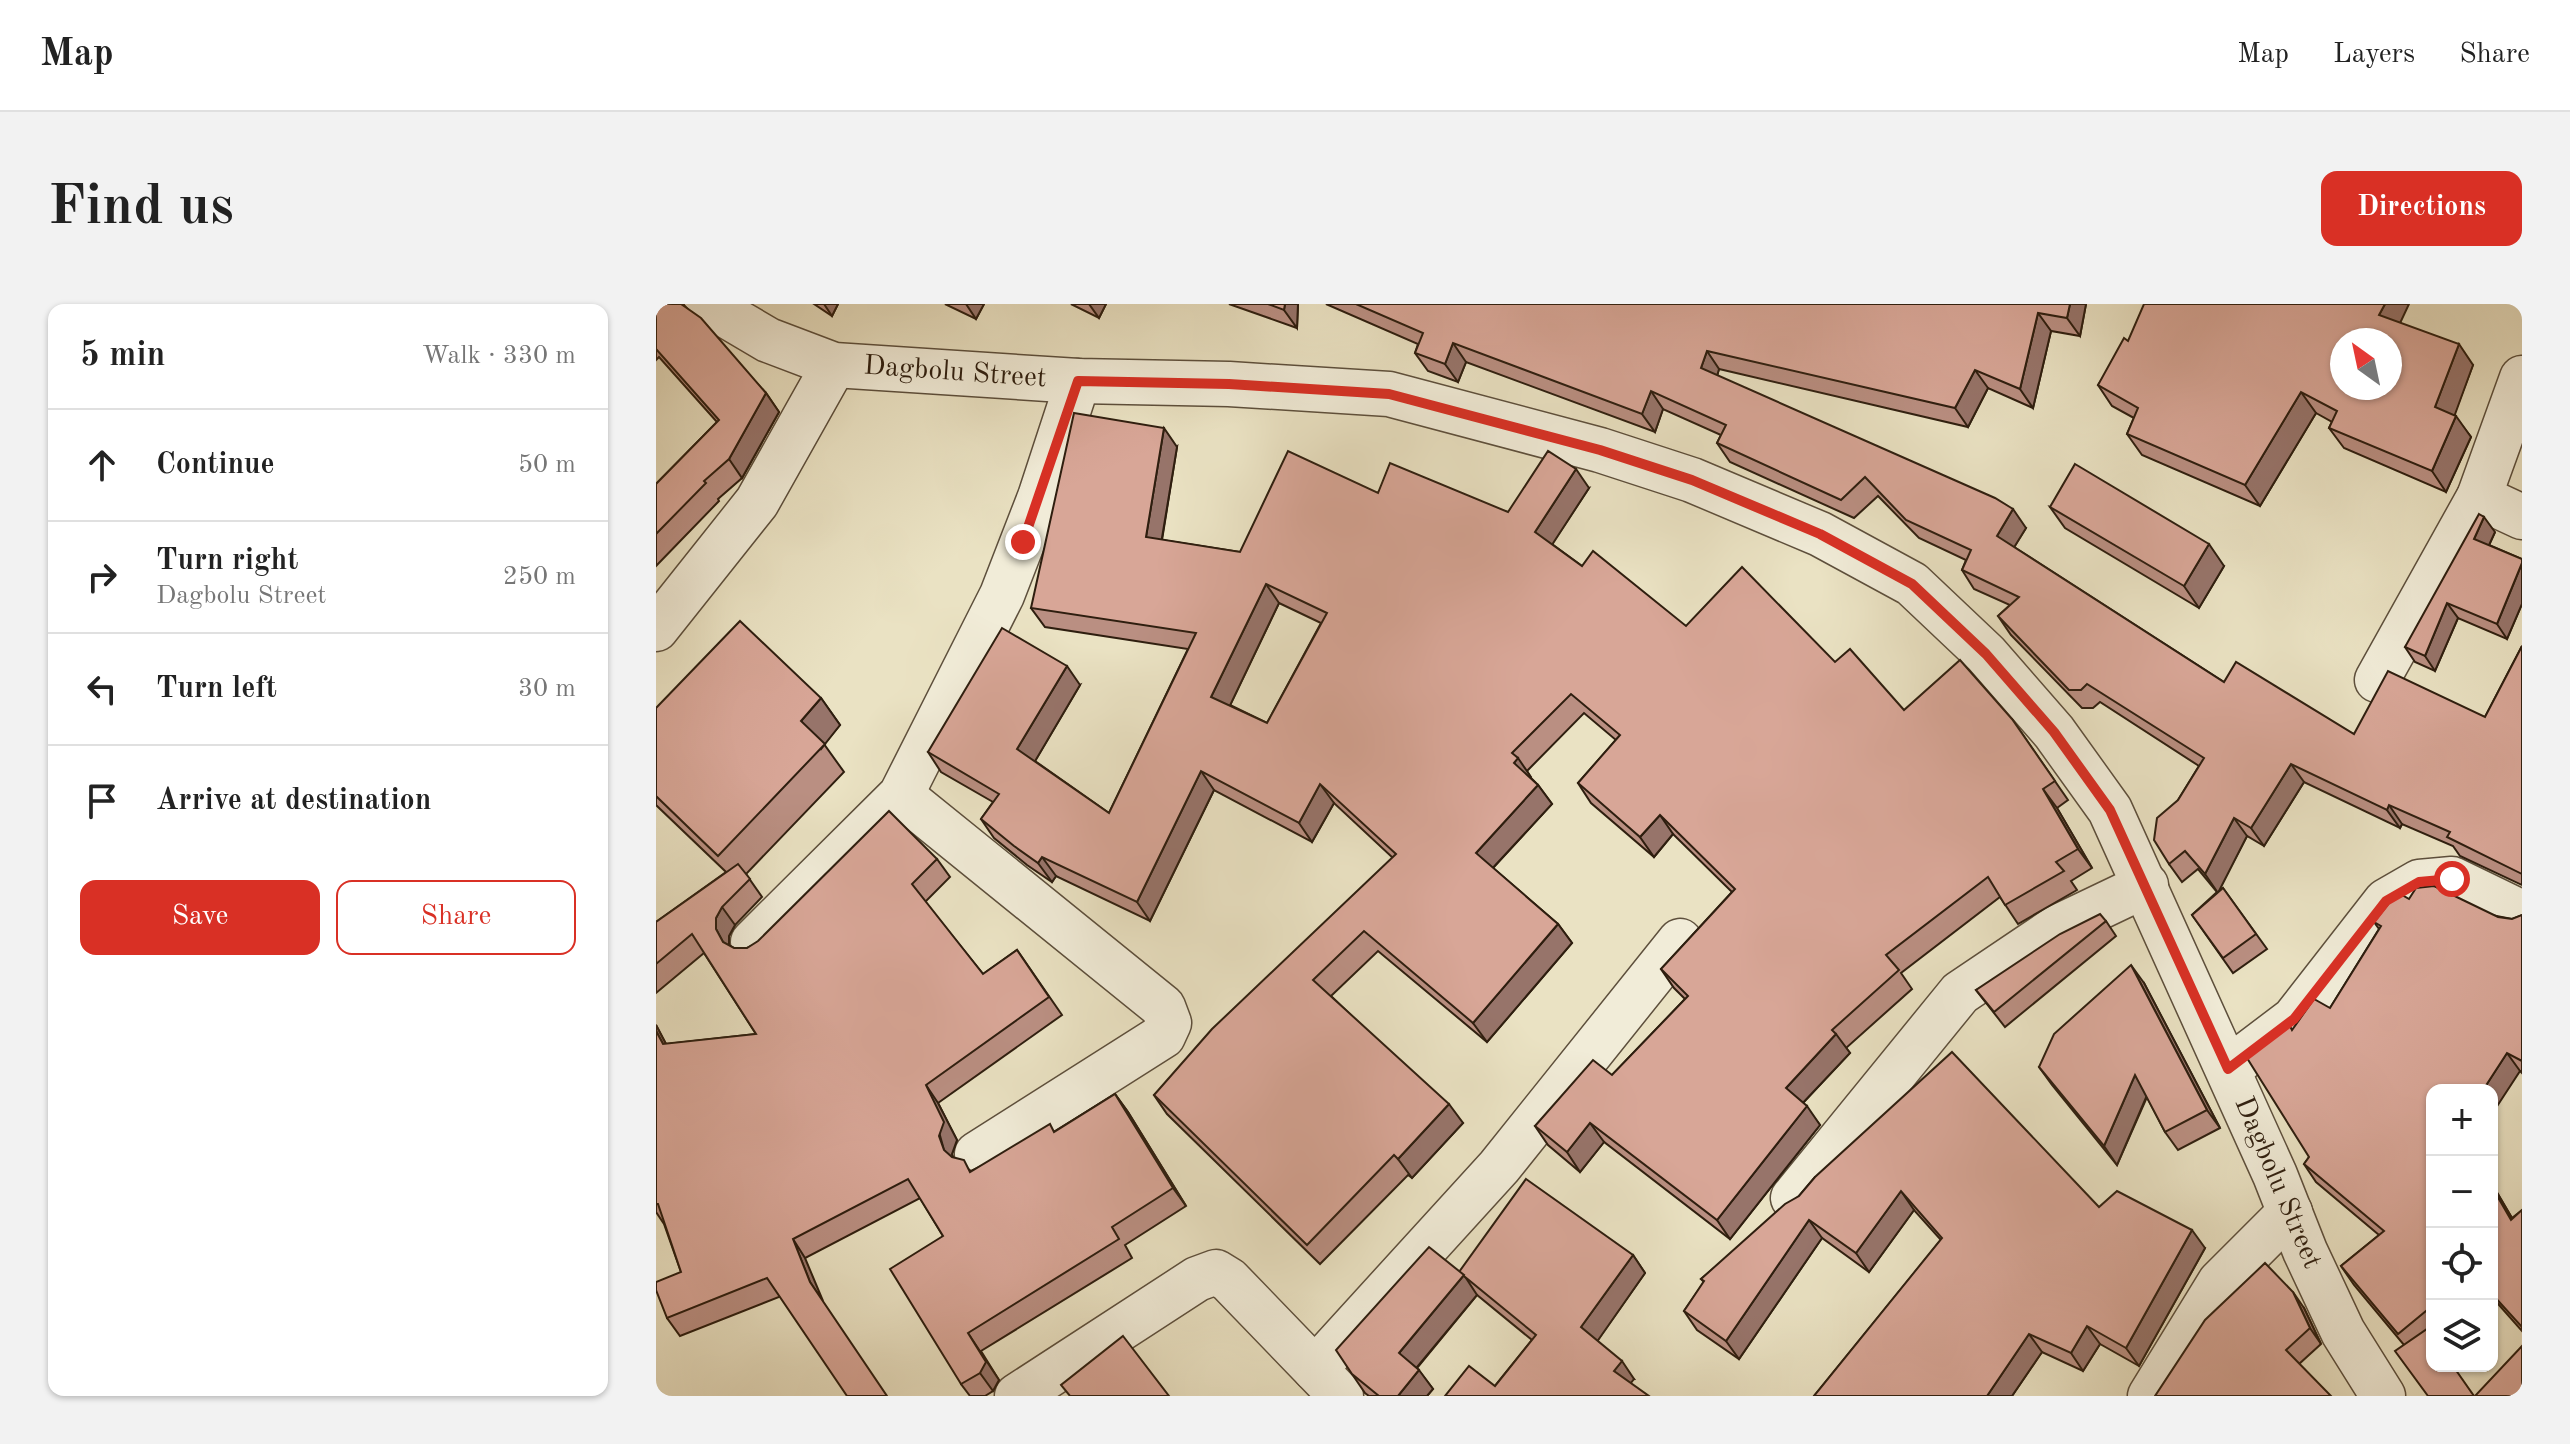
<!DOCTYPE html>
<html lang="en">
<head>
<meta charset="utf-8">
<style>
  body { margin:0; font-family:"Old Standard TT",serif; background:#f2f2f2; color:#222 }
  .controls { position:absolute; right:24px; bottom:24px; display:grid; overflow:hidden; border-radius:16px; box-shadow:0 2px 6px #0004 }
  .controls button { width:72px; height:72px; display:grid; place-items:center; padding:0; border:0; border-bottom:2px solid #e0e0e0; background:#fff; color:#222; font:40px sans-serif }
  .compass { position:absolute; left:1674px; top:24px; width:72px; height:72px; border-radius:50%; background:#fff; box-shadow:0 2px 6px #0004; rotate:327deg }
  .stop { position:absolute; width:24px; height:24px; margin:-18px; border:6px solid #d93025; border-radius:50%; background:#fff }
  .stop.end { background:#d93025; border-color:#fff; box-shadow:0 2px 8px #0008 }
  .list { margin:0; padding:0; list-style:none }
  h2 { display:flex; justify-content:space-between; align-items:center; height:104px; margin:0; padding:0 32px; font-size:34px }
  h2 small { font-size:26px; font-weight:400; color:#767676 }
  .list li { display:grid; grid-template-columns:52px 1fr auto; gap:24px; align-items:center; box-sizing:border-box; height:112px; padding:0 32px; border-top:2px solid #e0e0e0 }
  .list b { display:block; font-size:30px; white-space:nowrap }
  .list p { margin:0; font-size:26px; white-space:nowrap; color:#767676 }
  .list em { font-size:26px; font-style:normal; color:#767676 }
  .actions { display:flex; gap:16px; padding:24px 32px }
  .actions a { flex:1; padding:18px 0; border:2px solid #d93025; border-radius:16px; text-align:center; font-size:28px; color:#d93025 }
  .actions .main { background:#d93025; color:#fff }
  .icon { flex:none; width:44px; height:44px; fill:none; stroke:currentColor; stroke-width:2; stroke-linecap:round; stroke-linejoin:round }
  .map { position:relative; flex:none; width:1866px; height:1092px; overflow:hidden; border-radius:16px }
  header { display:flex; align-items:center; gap:48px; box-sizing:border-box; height:112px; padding:0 40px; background:#fff; border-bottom:2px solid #e0e0e0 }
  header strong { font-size:38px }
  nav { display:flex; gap:44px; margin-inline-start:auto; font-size:28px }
  .intro { display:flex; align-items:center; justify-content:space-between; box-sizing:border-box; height:192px; padding:0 48px }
  h1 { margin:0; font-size:56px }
  .button { padding:20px 36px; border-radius:16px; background:#d93025; color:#fff; font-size:28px; font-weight:700 }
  main { display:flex; gap:48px; padding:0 48px }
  aside { flex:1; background:#fff; border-radius:16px; box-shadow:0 2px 6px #0004 }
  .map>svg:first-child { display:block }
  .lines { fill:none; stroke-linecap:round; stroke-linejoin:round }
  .minor-casing { stroke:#5d4f3c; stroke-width:47 }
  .minor { stroke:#f1ecd8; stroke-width:44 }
  .wall { fill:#ba8f82; stroke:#2e1e0f; stroke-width:2; fill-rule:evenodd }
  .shaded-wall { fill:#97746a; stroke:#2e1e0f; stroke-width:2 }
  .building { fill:#d8a697; stroke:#2e1e0f; stroke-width:2; fill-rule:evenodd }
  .route { stroke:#d93025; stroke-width:10 }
  .labels { text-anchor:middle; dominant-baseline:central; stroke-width:6; stroke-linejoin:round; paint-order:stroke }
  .street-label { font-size:28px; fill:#2e1e0f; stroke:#f1ecd8 }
</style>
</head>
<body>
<header>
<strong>Map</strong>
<nav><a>Map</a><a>Layers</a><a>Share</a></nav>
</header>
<div class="intro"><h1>Find us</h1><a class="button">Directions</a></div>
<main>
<aside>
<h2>5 min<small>Walk · 330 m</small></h2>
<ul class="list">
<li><svg class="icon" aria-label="ahead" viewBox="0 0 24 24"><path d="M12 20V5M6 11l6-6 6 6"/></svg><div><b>Continue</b></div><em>50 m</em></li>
<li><svg class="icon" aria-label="right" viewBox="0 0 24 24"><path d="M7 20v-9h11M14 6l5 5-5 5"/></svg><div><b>Turn right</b><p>Dagbolu Street</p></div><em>250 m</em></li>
<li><svg class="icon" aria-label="left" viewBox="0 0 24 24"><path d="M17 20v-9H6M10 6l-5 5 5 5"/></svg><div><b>Turn left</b></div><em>30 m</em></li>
<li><svg class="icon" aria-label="arrive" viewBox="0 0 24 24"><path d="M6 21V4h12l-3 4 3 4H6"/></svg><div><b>Arrive at destination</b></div></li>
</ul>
<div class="actions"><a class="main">Save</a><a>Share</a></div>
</aside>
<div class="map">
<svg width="1866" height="1092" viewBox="0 0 1866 1092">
  <rect width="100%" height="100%" fill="#eae2c3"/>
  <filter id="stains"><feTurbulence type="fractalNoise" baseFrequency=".0025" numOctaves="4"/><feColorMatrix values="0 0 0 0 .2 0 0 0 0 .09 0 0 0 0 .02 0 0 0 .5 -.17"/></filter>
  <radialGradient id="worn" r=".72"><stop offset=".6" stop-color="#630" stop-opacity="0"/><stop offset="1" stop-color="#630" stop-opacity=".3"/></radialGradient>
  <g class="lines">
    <g class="minor-casing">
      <g id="minor">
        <polyline points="51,0 112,36 178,61 422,77 573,80 733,90 944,146 1036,176 1164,230 1256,280 1330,350 1398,428 1454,506 1619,871 1649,947 1687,1028 1727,1092"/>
        <polyline points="1823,193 1866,213"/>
        <polyline points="0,325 101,198 178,61"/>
        <polyline points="1721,376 1823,193 1866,74"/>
        <polyline points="245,491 507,703 513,719 507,732 321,850"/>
        <polyline points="97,638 245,491 346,291 384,193 422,77"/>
        <polyline points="1572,765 1638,715 1730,597 1763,578 1796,575 1866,609"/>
        <polyline points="1137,894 1304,689 1402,623 1490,581"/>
        <polyline points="659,1065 843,863 1024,637"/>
        <polyline points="361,1092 541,975 560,968 573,976 685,1092"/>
        <polyline points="1494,1092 1564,978 1634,908"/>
      </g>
    </g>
    <use href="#minor" class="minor"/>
  </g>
  <g class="wall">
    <polygon points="0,0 27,0 110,89 123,108 86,174 62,195 63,197 0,262 0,180 61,118 3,53 0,56"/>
    <polygon points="158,0 182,0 176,12"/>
    <polygon points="289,0 328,0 320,15"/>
    <polygon points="415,0 450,0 443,14"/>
    <polygon points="573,0 642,0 641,24"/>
    <polygon points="670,0 1430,0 1424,32 1395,27 1377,104 1332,84 1312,123 1063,65 1061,72 1370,224 1358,243 1568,378 1698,430 1829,413 1866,342 1866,581 1804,552 1797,542 1746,520 1744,524 1648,478 1608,542 1591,532 1562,587 1567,584 1611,645 1577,669 1536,611 1561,588 1542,565 1526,578 1513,560 1522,496 1543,462 1444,398 1437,404 1426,404 1355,331 1342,312 1354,301 1318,285 1306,266 1310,256 1263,234 1222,192 1198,214 1074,158 1061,139 1065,131 1007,105 999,128 810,58 802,78 772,67 759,49 762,40"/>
    <polygon points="1744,19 1817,61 1798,111 1815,133 1790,188 1688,144 1673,124 1676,118 1660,109 1604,202 1486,151 1471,130 1478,114 1456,102 1442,81 1472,37"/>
    <path d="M521,143L506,236L584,248L722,189L852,208L933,184L896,240L926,262L1030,322L1179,358L1248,406L1356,415L1412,496L1401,504L1436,564L1415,577L1421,586L1362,620L1344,593L1245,669L1256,685L1190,744L1194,749L1147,799L1164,821L1074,935L948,838L924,868L892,841L879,822L956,771L1029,695L1018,684L1005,665L1076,588L1017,530L998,553L935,499L922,479L960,436L928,409L871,467L875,474L882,481L896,500L837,564L902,620L916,639L831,738L722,647L675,692L807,819L756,874L752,871L664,960L511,810L498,791L737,554L678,499L656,538L558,486L494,617L400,572L396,578L371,561L338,534L325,515L337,498L285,468L272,448L424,381L379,457L453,509L532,345L389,323L375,304ZM623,299L665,319L611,419L574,401Z"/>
    <polygon points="1394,203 1568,262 1543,304 1409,224"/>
    <polygon points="1839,228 1833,241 1866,255 1866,300 1851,335 1802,314 1779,367 1759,358 1749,343"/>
    <polygon points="165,394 184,421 168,440 188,468 90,570 106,593 79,621 73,632 73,641 78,644 91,644 281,555 294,573 269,598 327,670 361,646 406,711 282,799 301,836 296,850 297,854 315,867 399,827 459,790 472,808 530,902 469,941 476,954 325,1047 343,1076 337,1087 329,1092 314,1092 305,1080 287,932 264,894 149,954 123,993 24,1032 11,1014 25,968 8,920 0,908 0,721 10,740 100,730 48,649 0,689 0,618 70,568 0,501 0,404"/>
    <polygon points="1753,595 1856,615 1866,611 1866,769 1864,767 1776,786 1776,1062 1748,1041 1698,981 1685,962 1723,931 1660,878 1648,860 1653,853 1637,726 1674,704 1723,625 1718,618"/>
    <polygon points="1450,617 1460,632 1349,723 1320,686"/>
    <polygon points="1488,679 1564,824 1522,846 1509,828 1491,793 1461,861 1396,781 1383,763"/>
    <polygon points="1159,873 1443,903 1549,944 1483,1062 1444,1040 1427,1067 1386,1048 1356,1092 1158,1092 1285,936 1258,906 1213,968 1166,934 1083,1055 1041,1026 1028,1007 1048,978 1045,975 1143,892"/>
    <polygon points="1836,880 1856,914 1866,906 1866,1027 1836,993"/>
    <polygon points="977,951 989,969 941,1037 978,1075 839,1082 876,1036 821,991 761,1064 777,1085 771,1092 713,1092 709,1089 696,1070 803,968"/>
    <polygon points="1648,1004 1665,1040 1643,1060 1499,1092"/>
  </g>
  <g class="shaded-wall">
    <polygon points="168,0 182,0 176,12"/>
    <polygon points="310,0 328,0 320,15"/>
    <polygon points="433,0 450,0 443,14"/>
    <polygon points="629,0 642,0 641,24 628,6"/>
    <polygon points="1414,0 1430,0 1424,32 1411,14"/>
    <polygon points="1729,0 1753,0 1738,32 1723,11"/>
    <polygon points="1382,9 1395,27 1377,104 1364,85"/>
    <polygon points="797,39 810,58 802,78 789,60"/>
    <polygon points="1803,40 1817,61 1794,124 1779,103"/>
    <polygon points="1051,47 1063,65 1058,83 1045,64"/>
    <polygon points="1319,66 1332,84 1312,123 1299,104"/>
    <polygon points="995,87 1007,105 999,128 986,110"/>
    <polygon points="1645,88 1660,109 1604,202 1589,181"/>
    <polygon points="110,89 123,108 86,174 73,155"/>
    <polygon points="1800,112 1815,133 1790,188 1776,167"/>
    <polygon points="508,124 521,143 503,252 490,233"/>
    <polygon points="920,165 933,184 892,247 879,228"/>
    <polygon points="1357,205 1370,224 1354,250 1341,232"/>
    <polygon points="1828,213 1839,228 1829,250 1818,235"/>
    <polygon points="1553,240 1568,262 1543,304 1528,282"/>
    <polygon points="1866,259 1866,300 1851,335 1841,320"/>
    <polygon points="610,280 623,299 569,412 555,393"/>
    <polygon points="1791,299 1802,314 1779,367 1769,352"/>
    <polygon points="411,362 424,381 375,464 361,445"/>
    <polygon points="165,394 184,421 165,445 145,417"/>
    <polygon points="862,454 875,473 872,478 858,459"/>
    <polygon points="1635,460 1648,478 1608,542 1595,524"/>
    <polygon points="545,467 558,486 494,617 481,598"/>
    <polygon points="664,480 678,499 656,538 643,519"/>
    <polygon points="882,481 896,500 833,568 820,549"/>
    <polygon points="1387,485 1401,504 1436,564 1422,545"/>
    <polygon points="1733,501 1746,520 1744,524 1731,506"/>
    <polygon points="1004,511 1017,530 998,553 984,533"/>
    <polygon points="1578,514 1591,532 1562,589 1549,570"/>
    <polygon points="386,553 400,572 396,578 382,559"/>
    <polygon points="66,603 79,621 73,632 73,644 67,638 60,625 60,614"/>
    <polygon points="902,620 916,639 831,738 817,719"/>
    <polygon points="1475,661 1488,679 1564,824 1551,806"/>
    <polygon points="0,721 20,759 7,740 0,727"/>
    <polygon points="1180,730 1194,749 1143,803 1130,784"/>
    <polygon points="1851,749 1864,767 1836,810 1836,786 1827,786"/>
    <polygon points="1479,771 1492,789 1461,861 1448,842"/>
    <polygon points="270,781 282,799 301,836 296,850 300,864 288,846"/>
    <polygon points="459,790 472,808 530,902 517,884"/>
    <polygon points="793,800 807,819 756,874 742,855"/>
    <polygon points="1151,802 1164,821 1074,935 1061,916"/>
    <polygon points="934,819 948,838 924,868 911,848"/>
    <polygon points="1836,880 1866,931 1855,916 1836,883"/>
    <polygon points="1245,887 1258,906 1213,968 1200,949"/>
    <polygon points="1153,916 1166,934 1083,1055 1070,1037"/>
    <polygon points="1536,926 1549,944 1483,1062 1470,1044"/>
    <polygon points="137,935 149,954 167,997 154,978"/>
    <polygon points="977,951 989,969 938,1042 925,1023"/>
    <polygon points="808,971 821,991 757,1068 743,1049"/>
    <polygon points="1637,988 1648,1004 1665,1040 1654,1024"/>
    <polygon points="1431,1022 1444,1040 1427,1067 1415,1049"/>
    <polygon points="312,1029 343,1076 337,1087 324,1069"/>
    <polygon points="1373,1030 1386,1048 1356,1092 1331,1092"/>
    <polygon points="966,1057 978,1075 970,1085 958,1067"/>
    <polygon points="763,1066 777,1085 771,1092 742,1092"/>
  </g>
  <g class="building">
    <polygon points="0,0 25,0 45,14 110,89 73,155 48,177 50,179 0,230 0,180 63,116 0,45"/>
    <polygon points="612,0 629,0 628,6"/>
    <polygon points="700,0 1414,0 1411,14 1382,9 1364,85 1319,66 1299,104 1051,47 1045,64 1339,194 1357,205 1341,232 1568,378 1580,358 1698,430 1732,367 1829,413 1866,342 1866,570 1791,533 1794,528 1733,501 1731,506 1635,460 1595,524 1578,514 1549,570 1529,547 1513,560 1498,536 1501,514 1522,496 1548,454 1431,380 1425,386 1413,386 1342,312 1363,293 1306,266 1315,246 1250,216 1209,173 1185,196 1061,139 1070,121 995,87 986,110 797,39 789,60 759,49 767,29"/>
    <path d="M1488,0H1729L1723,11L1803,40L1779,103L1800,112L1776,167L1673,124L1681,107L1645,88L1589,181L1471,130L1482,104L1442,81L1468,34L1472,37ZM1686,36H1734V84H1686Z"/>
    <path d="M418,109L508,124L490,233L584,248L632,147L722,189L734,159L852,208L892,147L920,165L879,228L926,262L937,247L1030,322L1086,263L1179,358L1194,345L1248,406L1304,356L1356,415L1399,477L1387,485L1422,545L1400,558L1408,567L1349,601L1332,573L1230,651L1243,666L1176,726L1180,730L1130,784L1151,802L1061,916L934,819L911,848L879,822L937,756L956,771L1032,692L1005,665L1079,585L1004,511L984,533L922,479L964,431L915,390L856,449L862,454L858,459L882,481L820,549L902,620L817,719L708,627L657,676L793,800L742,855L738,851L651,941L498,791L556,725L740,550L664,480L643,519L545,467L481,598L386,553L382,559L358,542L325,515L343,490L272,448L346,324L411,362L361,445L453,509L540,329L375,304ZM610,280L671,309L611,419L555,393Z"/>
    <polygon points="1419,160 1553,240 1528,282 1394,203"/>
    <polygon points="1823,210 1828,213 1818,235 1866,255 1866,259 1841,320 1791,299 1769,352 1749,343"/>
    <polygon points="84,317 165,394 145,417 169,440 62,552 0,492 0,404"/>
    <polygon points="233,507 281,555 256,580 327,670 361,646 393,693 270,781 288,818 283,832 288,846 296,853 308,856 314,868 394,820 398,828 459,790 517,884 456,923 463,935 312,1029 330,1058 324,1069 305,1080 234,965 287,932 252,875 137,935 154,978 231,1092 191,1092 111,974 11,1014 0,986 0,978 25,968 2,900 0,900 0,727 7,740 100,730 36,630 0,660 0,618 82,560 94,575 66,603 60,614 60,625 67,638 78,644 91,644 102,637"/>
    <polygon points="1778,582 1842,613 1856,615 1866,611 1866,757 1851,749 1827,786 1776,786 1776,1002 1742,1030 1685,962 1728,927 1648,860 1653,853 1591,754 1634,722 1636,726 1658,695 1674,704 1725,622 1718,618 1734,598 1746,591 1753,595 1760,584"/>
    <polygon points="1567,584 1600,630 1567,654 1536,611"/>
    <polygon points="1444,610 1450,617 1338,708 1320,686 1404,630"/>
    <polygon points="1475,661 1551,806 1509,828 1479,771 1448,842 1383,763 1398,730"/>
    <polygon points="1296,748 1443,903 1461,887 1536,926 1470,1044 1431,1022 1415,1049 1373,1030 1331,1092 1158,1092 1286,934 1245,887 1200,949 1153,916 1070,1037 1028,1007 1048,977 1045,975 1129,900 1143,892 1159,873"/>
    <polygon points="870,875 977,951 925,1023 966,1057 958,1067 993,1092 789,1092 813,1062 839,1082 880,1031 803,968"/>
    <polygon points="1836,883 1855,916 1866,906 1866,1023 1836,990"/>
    <polygon points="773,943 808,971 743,1049 763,1066 742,1092 723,1092 696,1070 680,1046"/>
    <polygon points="1609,959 1637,988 1654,1024 1630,1046 1675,1092 1499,1092 1549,1016"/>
    <polygon points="1771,1025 1776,1032 1776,1062 1797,1062 1818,1092 1772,1092 1739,1047"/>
    <polygon points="467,1032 513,1092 414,1092 405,1081"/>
    <polygon points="1866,1042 1866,1092 1819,1092"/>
  </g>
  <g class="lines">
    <polyline class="route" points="367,238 422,77 573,80 733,90 944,146 1036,176 1164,230 1256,280 1330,350 1398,428 1454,506 1572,765 1638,715 1730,597 1763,578 1796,575"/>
  </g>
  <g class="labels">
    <g class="street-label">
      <text transform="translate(299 69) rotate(4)">Dagbolu Street</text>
      <text transform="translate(1621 879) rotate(67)">Dagbolu Street</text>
    </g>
  </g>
  <rect width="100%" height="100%" filter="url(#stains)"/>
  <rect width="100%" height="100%" fill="url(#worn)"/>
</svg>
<div class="controls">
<button>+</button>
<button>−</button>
<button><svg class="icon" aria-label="locate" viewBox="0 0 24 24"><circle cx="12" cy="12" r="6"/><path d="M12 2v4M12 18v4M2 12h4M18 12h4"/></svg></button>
<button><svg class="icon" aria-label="layers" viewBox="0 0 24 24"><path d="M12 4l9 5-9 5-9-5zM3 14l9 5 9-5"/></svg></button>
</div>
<svg class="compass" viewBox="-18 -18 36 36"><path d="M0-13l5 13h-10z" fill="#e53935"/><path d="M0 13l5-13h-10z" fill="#767676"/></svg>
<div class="stop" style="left:1796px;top:575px"></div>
<div class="stop end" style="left:367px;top:238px"></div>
</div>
</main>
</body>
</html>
